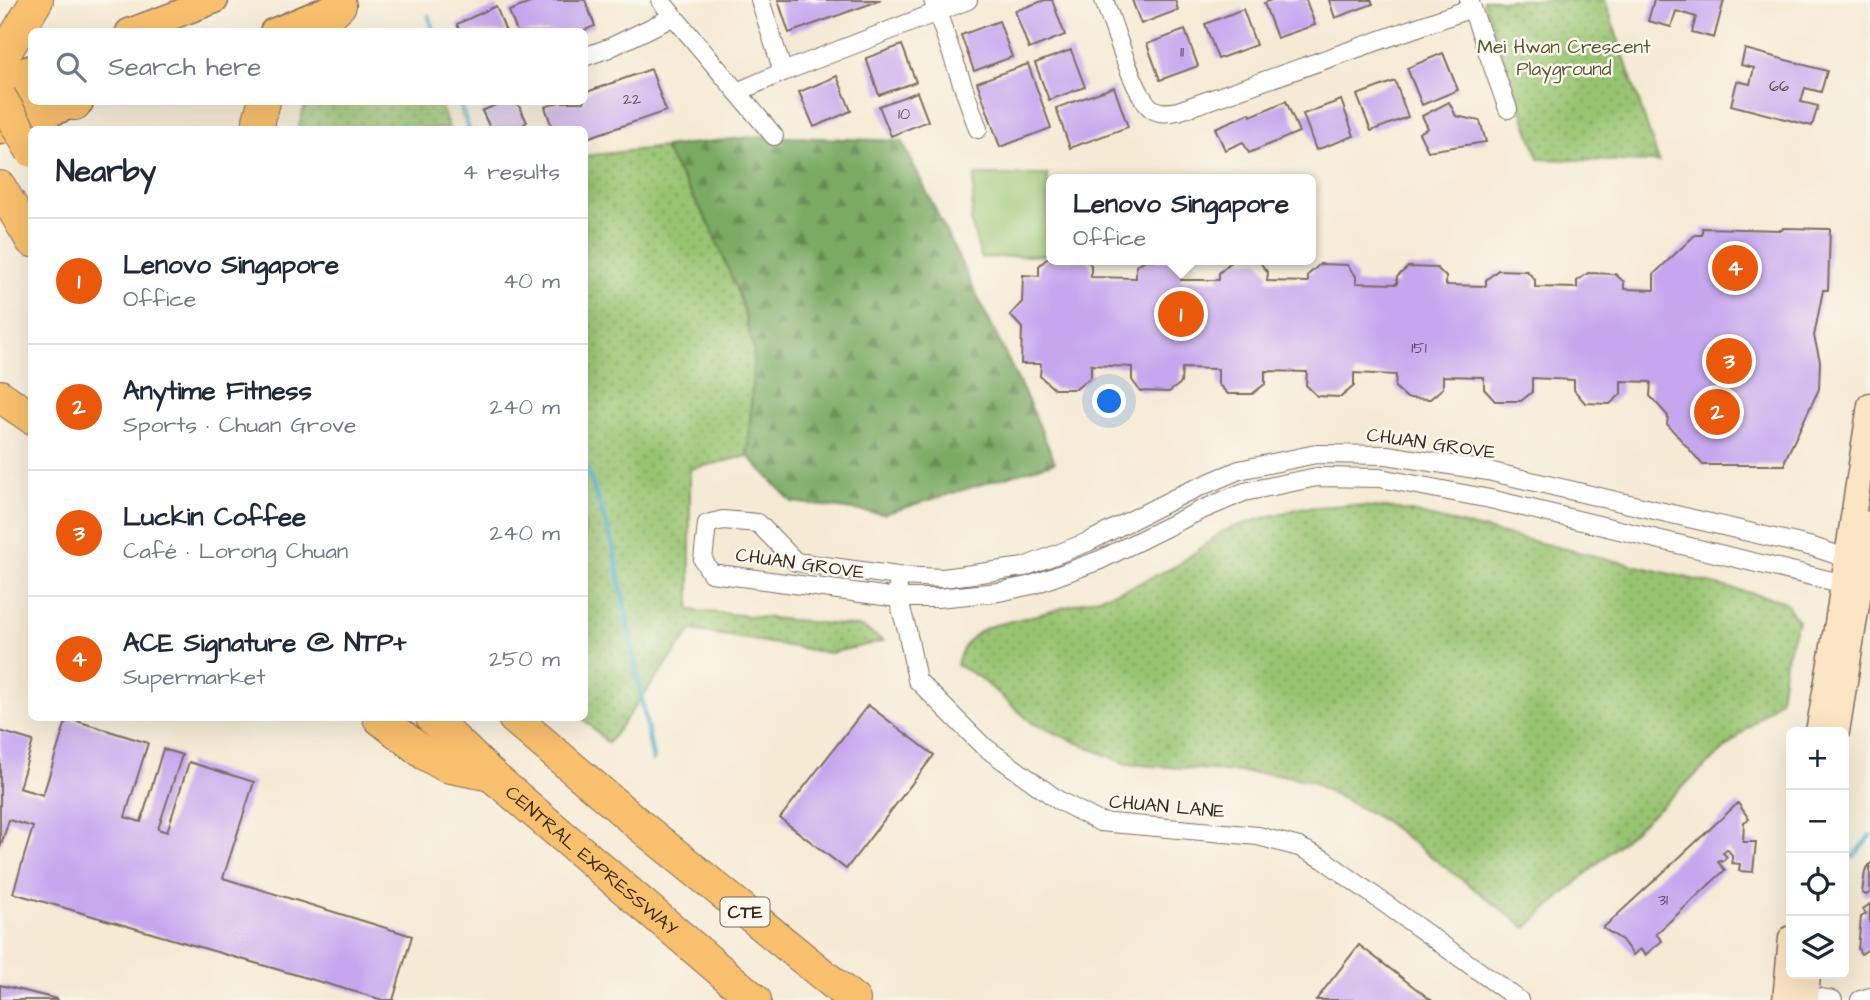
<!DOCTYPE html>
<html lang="en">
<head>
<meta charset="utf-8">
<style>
  body { margin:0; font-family:"Architects Daughter",sans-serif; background:#f6f6f7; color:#1f2937 }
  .controls { position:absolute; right:21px; bottom:21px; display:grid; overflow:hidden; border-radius:10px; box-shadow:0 7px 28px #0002 }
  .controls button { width:63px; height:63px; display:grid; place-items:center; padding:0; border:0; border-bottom:2px solid #e0e1e3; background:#fff; color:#1f2937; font:35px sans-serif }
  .you { position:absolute; left:1110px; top:402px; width:24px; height:24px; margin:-18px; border:5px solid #fff; border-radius:50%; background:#1a73e8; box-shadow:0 0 0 10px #1a73e833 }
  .badge { display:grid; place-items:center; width:46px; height:46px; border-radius:50%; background:#ea580c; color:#fff; font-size:23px; font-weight:700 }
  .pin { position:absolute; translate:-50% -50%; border:4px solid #fff; box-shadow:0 2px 7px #0006 }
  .popup { position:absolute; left:1046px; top:174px; width:270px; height:91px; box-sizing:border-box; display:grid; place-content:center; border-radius:10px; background:#fff; filter:drop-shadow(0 2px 5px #0005); font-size:23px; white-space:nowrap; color:#747a83 }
  .popup b { font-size:26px; color:#1f2937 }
  .popup::after { content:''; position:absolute; left:50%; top:100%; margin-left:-14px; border:14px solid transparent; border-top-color:#fff }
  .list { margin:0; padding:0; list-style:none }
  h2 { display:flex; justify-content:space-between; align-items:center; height:91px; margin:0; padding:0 28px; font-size:30px }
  h2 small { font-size:23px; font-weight:400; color:#747a83 }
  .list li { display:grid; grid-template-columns:46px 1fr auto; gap:21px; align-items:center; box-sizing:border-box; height:126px; padding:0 28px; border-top:2px solid #e0e1e3 }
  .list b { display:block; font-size:26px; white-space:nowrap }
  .list p { margin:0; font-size:23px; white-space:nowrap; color:#747a83 }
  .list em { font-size:23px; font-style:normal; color:#747a83 }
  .icon { flex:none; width:38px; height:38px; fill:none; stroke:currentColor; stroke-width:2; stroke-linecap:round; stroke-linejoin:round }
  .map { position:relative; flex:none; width:1870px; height:1000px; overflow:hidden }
  .search { position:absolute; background:#fff; box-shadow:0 7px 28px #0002; left:28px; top:28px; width:560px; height:77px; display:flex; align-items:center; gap:18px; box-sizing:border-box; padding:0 24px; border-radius:10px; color:#747a83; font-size:26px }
  .panel { position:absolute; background:#fff; box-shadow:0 7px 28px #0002; left:28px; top:126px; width:560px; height:595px; border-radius:10px }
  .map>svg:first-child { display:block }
  .green { fill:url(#green-dots); stroke:#6a7848; stroke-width:2 }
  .forest { fill:url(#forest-firs); stroke:#5a6a41; stroke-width:2 }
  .pitch { fill:#99c572; stroke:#6a7848; stroke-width:2 }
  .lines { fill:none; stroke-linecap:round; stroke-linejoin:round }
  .stream { stroke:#4dafcc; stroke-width:5 }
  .building { fill:#c6a7ef }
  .street-casing { stroke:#7c6d5e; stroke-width:20 }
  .secondary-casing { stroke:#7c6d5e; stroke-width:27 }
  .primary-casing { stroke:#7c6d5e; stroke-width:29 }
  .highway-casing { stroke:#7c6d5e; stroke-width:34 }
  .street { stroke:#fff; stroke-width:18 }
  .secondary { stroke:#fce5c4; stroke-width:24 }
  .primary { stroke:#f8bf6c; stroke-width:26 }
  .highway { stroke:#f8bf6c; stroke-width:32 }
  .highway-bridge-casing { stroke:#7c6d5e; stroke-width:34; stroke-linecap:butt }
  .highway-bridge { stroke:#f8bf6c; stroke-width:32 }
  .labels { text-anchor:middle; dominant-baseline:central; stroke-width:5; stroke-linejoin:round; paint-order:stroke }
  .number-label { font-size:16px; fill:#5e4952 }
  .shield { fill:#fbf7ec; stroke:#75685c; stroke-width:2 }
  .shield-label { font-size:18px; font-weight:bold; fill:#3b2a1e }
  .park-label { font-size:19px; fill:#575837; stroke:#fbf7ec }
  .street-label { font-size:19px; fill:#3b2a1e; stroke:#fbf7ec }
</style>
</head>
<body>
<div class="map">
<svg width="1870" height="1000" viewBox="0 0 1870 1000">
  <defs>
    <pattern id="green-dots" width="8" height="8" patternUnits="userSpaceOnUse" patternTransform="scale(1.75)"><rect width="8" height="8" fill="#99c572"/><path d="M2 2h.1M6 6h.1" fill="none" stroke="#7ea05d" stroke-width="1.8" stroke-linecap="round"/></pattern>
    <pattern id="forest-firs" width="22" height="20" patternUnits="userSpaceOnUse" patternTransform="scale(1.75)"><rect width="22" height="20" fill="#7aaa64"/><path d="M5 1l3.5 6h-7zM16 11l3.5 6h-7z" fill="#658b52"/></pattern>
  </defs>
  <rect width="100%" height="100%" fill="#fbf7ec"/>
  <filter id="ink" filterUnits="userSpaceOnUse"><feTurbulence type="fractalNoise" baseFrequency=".0143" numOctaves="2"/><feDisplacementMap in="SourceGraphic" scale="14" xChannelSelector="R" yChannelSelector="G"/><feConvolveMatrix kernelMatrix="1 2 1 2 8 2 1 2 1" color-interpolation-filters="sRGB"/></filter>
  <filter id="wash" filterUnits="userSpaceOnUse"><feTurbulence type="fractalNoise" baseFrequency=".00686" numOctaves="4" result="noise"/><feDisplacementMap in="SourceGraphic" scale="28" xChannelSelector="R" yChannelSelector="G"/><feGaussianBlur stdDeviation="1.57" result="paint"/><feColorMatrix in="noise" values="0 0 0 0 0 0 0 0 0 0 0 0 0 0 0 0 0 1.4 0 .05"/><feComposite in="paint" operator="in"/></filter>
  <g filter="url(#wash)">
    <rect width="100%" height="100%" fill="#f5ead4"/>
    <g class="green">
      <polygon points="1483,0 1605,0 1659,162 1539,159"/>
      <polygon points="306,102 439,102 449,129 298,129"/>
      <polygon points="663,147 711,227 741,301 754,350 748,456 690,469 690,610 861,627 884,641 830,653 692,630 608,743 582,718 584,718 585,156"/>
      <path d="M1347,505L1398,509L1784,601L1798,621L1785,661L1780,699L1526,928L1383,820L1315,784V782L1282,775L1126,764L1032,723L979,677L957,665C961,646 973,633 991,626L1045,613L1129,588L1178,565L1223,531L1256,520L1301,508Z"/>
    </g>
    <polygon class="forest" points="759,136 902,141 1032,409 1055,462 884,514 792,502 748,456 754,350 741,301 711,227 663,147"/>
    <polygon class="pitch" points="975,175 1048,175 1047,255 981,258 971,222"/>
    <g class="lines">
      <g class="stream">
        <polyline points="429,16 434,32"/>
        <polyline points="459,102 469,130"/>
        <polyline points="584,460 613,544 653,760"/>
        <polyline points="1853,857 1870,836"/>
      </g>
    </g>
    <g id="blocks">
      <g class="building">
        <polygon points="538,0 585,0 595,26 580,32 517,32 509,11"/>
        <polygon points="778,0 881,0 789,33"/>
        <polygon points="1045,0 1052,0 1065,35 1029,49 1015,11"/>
        <polygon points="1132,0 1175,0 1178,10 1141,24"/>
        <polygon points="1271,0 1306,0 1315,25 1277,38 1264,3"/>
        <polygon points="1329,0 1371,0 1373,4 1335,18"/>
        <polygon points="1654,0 1724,0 1714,38 1692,32 1696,17 1676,11 1671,27 1648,21"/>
        <polygon points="496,6 506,32 460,32 457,24"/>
        <polygon points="1243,9 1256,45 1218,59 1205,24"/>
        <polygon points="999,21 1012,57 974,71 961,35"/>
        <polygon points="1185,30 1198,66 1160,80 1147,44"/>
        <polygon points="902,45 916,82 879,95 866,58"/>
        <polygon points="1745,49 1827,71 1821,92 1805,88 1801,102 1818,106 1812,126 1731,105 1737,81 1750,84 1754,68 1741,65"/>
        <polygon points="1071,50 1085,87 1049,100 1035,63"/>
        <polygon points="1443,53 1458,90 1422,105 1407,68"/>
        <polygon points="1028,64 1051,128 1000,147 977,82"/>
        <polygon points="651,69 666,111 584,139 584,130 553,130 545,107 559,102 584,102 584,93"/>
        <polygon points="837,76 851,111 814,127 799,92"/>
        <polygon points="1395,81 1408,117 1371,131 1357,95"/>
        <polygon points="1114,87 1128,127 1070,148 1056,108"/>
        <polygon points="917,92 928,121 891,136 879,106"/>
        <polygon points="1341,100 1354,136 1316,150 1303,114"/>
        <polygon points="1286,101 1299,132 1249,153 1243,142 1225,150 1215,128 1250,113 1251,116"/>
        <polygon points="502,102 517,102 527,122 524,124 527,130 491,130 482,111"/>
        <polygon points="1449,102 1456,116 1480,121 1486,142 1428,151 1419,133 1428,128 1422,116"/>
        <polygon points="1702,228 1782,230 1783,228 1830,229 1828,290 1823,290 1814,336 1820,361 1819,389 1785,460 1785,465 1703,465 1667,424 1668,416 1650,396 1651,382 1621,381 1621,394 1610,404 1585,403 1574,390 1574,380 1532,378 1532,392 1521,401 1495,401 1484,389 1484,377 1443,376 1443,388 1430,399 1407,398 1395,387 1396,375 1354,373 1354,386 1341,397 1317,396 1306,385 1307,372 1265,371 1265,384 1252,394 1228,394 1218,384 1218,369 1182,368 1181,383 1169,392 1140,391 1132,380 1132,367 1091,365 1091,377 1076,389 1054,389 1040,376 1041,364 1021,364 1022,328 1010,315 1022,302 1023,275 1039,276 1039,266 1052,254 1052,260 1087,260 1091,265 1091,277 1136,278 1136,266 1145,260 1171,260 1181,269 1181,280 1219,280 1219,273 1232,261 1259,261 1268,273 1267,281 1308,282 1308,275 1320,264 1347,265 1356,276 1356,283 1397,284 1397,277 1408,267 1437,268 1446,277 1446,285 1486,286 1486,280 1498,270 1527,271 1535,280 1535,287 1577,288 1577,281 1588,273 1615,274 1624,282 1624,289 1654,290 1654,274 1695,235 1702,235"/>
        <polygon points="868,705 934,755 846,869 780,818"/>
        <polygon points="67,718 148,743 125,817 141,822 163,749 182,755 158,829 167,832 189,762 254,782 223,878 412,936 393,1000 383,1000 13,893 33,827 9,820 0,848 0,731 33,741 19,788 43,795"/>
        <polygon points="1738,803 1749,819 1744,822 1743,842 1756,842 1753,872 1739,871 1740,864 1732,863 1732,855 1727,849 1723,853 1727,857 1722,862 1720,860 1718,862 1725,870 1656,934 1662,941 1645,955 1640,949 1633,955 1622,940 1603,928"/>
        <polygon points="1870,864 1870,893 1866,895 1862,893 1865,871"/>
        <polygon points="1870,904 1870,948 1861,954 1858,949 1861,917 1866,914 1863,909"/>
        <polygon points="1359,945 1431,1000 1316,1000"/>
        <polygon points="0,985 57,999 57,1000 0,1000"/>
      </g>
    </g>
  </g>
  <g filter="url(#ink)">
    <use href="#blocks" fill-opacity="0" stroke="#7c6d5e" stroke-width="2"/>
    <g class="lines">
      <g class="street-casing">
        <g id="street">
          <polyline points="660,0 774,136"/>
          <polyline points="760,0 783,72"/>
          <polyline points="933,0 978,129"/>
          <path d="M1104,0C1113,23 1134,95 1151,108C1159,114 1168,113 1178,111L1472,8"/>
          <polyline points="1469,0 1508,109"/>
          <polyline points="584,57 609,48 673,17"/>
          <polyline points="737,92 783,72 968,0"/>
          <polyline points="1853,586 1490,499 1380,478 1317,477 1244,492 1197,512 1100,560 1032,585 999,592 937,598 898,598 711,573 703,560 707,524 723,520 758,523 796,562 898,576 943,578 1024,567 1088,542 1185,493 1239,470 1316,454 1387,455 1488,471 1813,547 1858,562"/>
          <polyline points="898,587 898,598 907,630 917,680 982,745 1058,800 1100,822 1258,836 1299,847 1323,859 1519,1000"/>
          <polyline points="1795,994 1833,1000"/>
          <polyline points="1860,1000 1870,997"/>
        </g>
      </g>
      <g class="secondary-casing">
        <g id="secondary">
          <polyline points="1818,732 1837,623 1870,405"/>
          <polyline points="1837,732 1870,523"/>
          <polyline points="1785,1000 1791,938"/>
          <polyline points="1806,1000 1808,974"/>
        </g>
      </g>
      <g class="primary-casing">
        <g id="primary">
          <polyline points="129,32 215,0"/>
          <polyline points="273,32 333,7"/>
          <polyline points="0,80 32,68"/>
          <polyline points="0,131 80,102"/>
        </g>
      </g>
      <g class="highway-casing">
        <g id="highway">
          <polyline points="312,32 340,5"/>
          <polyline points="0,58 5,53 37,0"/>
          <polyline points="55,102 75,104"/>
          <polyline points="0,125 32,84"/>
          <polyline points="259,130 259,120 264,102"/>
          <polyline points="0,187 32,241"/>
          <polyline points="0,396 32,418"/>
          <polyline points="379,718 425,754 446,766 491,775"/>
          <path id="s1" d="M432,718L491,775L755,1000"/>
          <polyline points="514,718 638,824 854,1000"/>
        </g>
      </g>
      <use href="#street" class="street"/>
      <use href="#secondary" class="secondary"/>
      <use href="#primary" class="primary"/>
      <use href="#highway" class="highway"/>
      <g class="highway-bridge-casing">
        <polyline id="highway-bridge" points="0,97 32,151"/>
      </g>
      <use href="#highway-bridge" class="highway-bridge"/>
    </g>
  </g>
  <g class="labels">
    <g class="number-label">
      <text x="1182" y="52">11</text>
      <text x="1779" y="86">66</text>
      <text x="632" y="99">22</text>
      <text x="904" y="114">10</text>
      <text x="1419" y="348">151</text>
      <text x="1663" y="900">31</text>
    </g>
    <rect class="shield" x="720.5" y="897.5" width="49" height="29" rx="5"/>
    <g class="shield-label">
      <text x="745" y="912">CTE</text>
    </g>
    <g class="park-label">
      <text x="1564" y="47">Mei Hwan Crescent<tspan x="1564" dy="22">Playground</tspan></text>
    </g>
    <g class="street-label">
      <text transform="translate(1431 444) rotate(8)">CHUAN GROVE</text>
      <text transform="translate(800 564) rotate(8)">CHUAN GROVE</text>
      <text transform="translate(1167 807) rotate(5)">CHUAN LANE</text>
      <text stroke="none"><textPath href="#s1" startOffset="214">CENTRAL EXPRESSWAY</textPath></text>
    </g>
  </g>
</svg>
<div class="controls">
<button>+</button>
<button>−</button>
<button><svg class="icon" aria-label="locate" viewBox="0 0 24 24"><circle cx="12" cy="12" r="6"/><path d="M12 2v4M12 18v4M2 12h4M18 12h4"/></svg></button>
<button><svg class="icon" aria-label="layers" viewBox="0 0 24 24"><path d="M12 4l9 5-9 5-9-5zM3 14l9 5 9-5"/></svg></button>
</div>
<div class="you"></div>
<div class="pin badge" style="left:1181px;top:314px">1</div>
<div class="popup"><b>Lenovo Singapore</b>Office</div>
<div class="pin badge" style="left:1717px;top:412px">2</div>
<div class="pin badge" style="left:1729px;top:361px">3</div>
<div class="pin badge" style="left:1735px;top:268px">4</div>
<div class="search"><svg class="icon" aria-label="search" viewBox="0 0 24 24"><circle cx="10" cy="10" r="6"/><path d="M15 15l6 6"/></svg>Search here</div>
<section class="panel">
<h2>Nearby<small>4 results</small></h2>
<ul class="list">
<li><span class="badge">1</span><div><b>Lenovo Singapore</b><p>Office</p></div><em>40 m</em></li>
<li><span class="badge">2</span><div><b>Anytime Fitness</b><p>Sports · Chuan Grove</p></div><em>240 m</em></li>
<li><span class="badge">3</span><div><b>Luckin Coffee</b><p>Café · Lorong Chuan</p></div><em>240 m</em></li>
<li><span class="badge">4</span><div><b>ACE Signature @ NTP+</b><p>Supermarket</p></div><em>250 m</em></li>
</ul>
</section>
</div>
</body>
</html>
